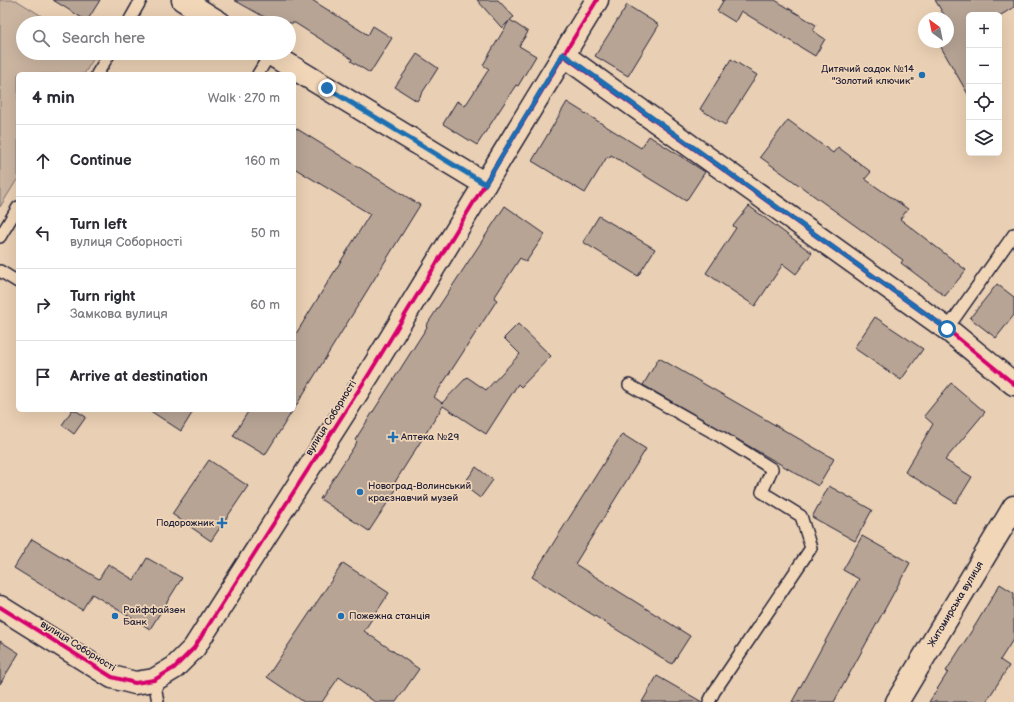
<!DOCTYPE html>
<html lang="en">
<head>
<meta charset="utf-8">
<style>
  body { margin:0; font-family:"Balsamiq Sans",sans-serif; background:#f2f2f3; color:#2b2b33 }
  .controls { position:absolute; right:12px; top:12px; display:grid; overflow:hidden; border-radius:6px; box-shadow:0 4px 16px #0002 }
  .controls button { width:36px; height:36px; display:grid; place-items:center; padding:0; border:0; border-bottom:1px solid #e1e1e2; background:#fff; color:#2b2b33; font:20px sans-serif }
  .compass { position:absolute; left:918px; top:12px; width:36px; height:36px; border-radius:50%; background:#fff; box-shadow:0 4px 16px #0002; rotate:327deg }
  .stop { position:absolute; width:12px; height:12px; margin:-9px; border:3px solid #1f6fb2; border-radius:50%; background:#fff }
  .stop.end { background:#1f6fb2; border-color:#fff; box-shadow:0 1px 4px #0008 }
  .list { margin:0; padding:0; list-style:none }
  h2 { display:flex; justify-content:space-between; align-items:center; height:52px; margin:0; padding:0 16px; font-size:17px }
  h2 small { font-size:13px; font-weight:400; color:#7c7c81 }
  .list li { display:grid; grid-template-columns:26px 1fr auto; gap:12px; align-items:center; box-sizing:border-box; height:72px; padding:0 16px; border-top:1px solid #e1e1e2 }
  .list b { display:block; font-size:15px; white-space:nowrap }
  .list p { margin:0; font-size:13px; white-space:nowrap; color:#7c7c81 }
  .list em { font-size:13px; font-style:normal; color:#7c7c81 }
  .icon { flex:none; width:22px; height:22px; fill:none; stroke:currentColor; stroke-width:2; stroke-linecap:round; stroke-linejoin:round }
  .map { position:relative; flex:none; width:1014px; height:702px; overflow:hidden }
  .search { position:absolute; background:#fff; box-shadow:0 4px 16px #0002; left:16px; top:16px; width:280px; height:44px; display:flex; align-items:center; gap:10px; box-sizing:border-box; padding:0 14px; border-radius:22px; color:#7c7c81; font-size:15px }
  .panel { position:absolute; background:#fff; box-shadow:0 4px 16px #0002; left:16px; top:72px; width:280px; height:340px; border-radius:6px }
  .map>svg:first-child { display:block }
  .green { fill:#cbb5a1; stroke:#766c6e }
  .building { fill:#b7a495; stroke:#22223b }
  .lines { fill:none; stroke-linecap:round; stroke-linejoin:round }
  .service-casing { stroke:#22223b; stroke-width:14 }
  .minor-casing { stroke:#22223b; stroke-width:25 }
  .tertiary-casing { stroke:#22223b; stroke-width:25 }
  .secondary-casing { stroke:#22223b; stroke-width:25 }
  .service { stroke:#f1d6b8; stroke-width:11 }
  .minor { stroke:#f1d6b8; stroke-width:22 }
  .tertiary { stroke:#f1d6b8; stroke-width:22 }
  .secondary { stroke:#f1d6b8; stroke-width:22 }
  .cycleway-casing { stroke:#f1d6b8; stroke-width:6 }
  .cycleway { stroke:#d6006c; stroke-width:4 }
  .route { stroke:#1f6fb2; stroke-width:5 }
  .poi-dot { fill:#1f6fb2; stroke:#f1d6b8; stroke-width:1.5 }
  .labels { text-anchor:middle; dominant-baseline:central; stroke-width:3.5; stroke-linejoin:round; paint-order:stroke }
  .poi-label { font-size:10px; fill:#22223b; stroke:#f1d6b8; text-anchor:start }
  .street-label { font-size:10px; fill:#22223b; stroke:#f1d6b8 }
</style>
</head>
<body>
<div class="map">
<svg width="1014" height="702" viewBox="0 0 1014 702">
  <rect width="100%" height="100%" fill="#e9cfb3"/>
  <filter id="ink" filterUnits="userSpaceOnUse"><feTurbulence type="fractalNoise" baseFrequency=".025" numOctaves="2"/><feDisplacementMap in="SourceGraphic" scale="8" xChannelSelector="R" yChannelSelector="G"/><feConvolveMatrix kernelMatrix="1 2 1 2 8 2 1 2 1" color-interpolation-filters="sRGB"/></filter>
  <g filter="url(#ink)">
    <polygon class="green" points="0,0 16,0 53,23 23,23 23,53 97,53 84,74 18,74 18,178 0,207"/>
    <g class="building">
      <polygon points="53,0 100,0 87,21"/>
      <polygon points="234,0 312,0 368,35 373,26 392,38 370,73 351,61 352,59 295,23 275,23"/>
      <polygon points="477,0 498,0 514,17 510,20 528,32 519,46 536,56 518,86 516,85 477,145 443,124 457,101 465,106 489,69 483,65 509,21 502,28"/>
      <polygon points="722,0 775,0 816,25 813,31 825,39 815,56 741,11 735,22 717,11 723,1"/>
      <polygon points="935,0 1014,0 1014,7 1001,15 969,15 969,96 938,42 948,42 948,18 946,18"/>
      <polygon points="627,5 659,25 628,76 595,56"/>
      <polygon points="417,54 438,68 417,101 395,87"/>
      <polygon points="731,59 757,75 725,125 700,109"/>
      <polygon points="567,102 641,148 649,136 705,172 686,201 611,155 609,158 607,157 585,193 532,161"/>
      <polygon points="788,120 833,153 838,147 871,172 865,179 908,209 900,219 966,270 945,296 901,263 903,260 760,157"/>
      <polygon points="294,127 420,205 294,409 294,337 370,214 294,168"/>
      <polygon points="505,206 545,234 526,262 520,258 494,298 497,300 434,397 442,403 467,377 486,390 520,354 504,338 518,324 551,356 521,387 518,384 486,434 443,406 395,482 399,485 369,531 320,499 357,442 355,440 427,327 426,326"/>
      <polygon points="749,206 812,253 796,274 783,264 755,306 706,273 736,228 733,226"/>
      <polygon points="599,216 655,249 638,276 583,242"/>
      <polygon points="997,284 1014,297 1014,315 996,338 970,318"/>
      <polygon points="875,317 923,349 901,380 854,348"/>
      <polygon points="659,358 834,459 818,486 643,385"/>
      <polygon points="951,383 985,412 945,460 972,477 956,503 905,472 933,424 924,416"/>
      <polygon points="72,410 75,410 86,417 74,434 62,425"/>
      <polygon points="149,410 194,410 181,431"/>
      <polygon points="249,410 293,410 265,455 233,436"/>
      <polygon points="622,434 646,449 575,564 690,636 672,664 532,577"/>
      <polygon points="209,460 248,486 211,541 172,514"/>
      <polygon points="476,467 493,480 480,498 463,485"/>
      <polygon points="829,486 872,510 855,541 812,517"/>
      <polygon points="862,536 910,563 834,702 792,702 859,579 843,570"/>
      <polygon points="32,539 99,579 108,564 134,580 147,558 182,578 150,629 92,594 82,610 14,568"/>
      <polygon points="343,563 389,593 364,631 419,669 396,702 375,702 339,677 322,702 304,702 267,677"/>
      <polygon points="1000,584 1014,593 1014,638 1000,660 1009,666 986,702 929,702 948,672 946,671 976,624"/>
      <polygon points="0,641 19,653 0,684"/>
      <polygon points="657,676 702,702 642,702"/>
    </g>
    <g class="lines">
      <g class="service-casing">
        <g id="service">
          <polyline points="128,23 141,0"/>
          <polyline points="97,74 110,53"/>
          <polyline points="258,74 270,54"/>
          <polyline points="0,237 18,207"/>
          <polyline points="0,271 18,282"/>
          <polyline points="947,329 1014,234"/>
          <polyline points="629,385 721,437 772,469 762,492 801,516 811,548 714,692 709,702"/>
          <polyline points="154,680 158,702"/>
        </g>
      </g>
      <g class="minor-casing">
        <g id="minor">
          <polyline points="183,0 220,23"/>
          <polyline points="269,53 485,184"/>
        </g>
      </g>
      <g class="tertiary-casing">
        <g id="tertiary">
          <polyline points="563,55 947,329 1014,384"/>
          <polyline points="0,607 112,677 135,683 154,680 174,668 194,648 369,374 597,0"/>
        </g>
      </g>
      <g class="secondary-casing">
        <g id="secondary">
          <path id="s1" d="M897,702L1014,507"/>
        </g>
      </g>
      <use href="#service" class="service"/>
      <use href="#minor" class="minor"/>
      <use href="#tertiary" class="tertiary"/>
      <use href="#secondary" class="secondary"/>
      <g class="cycleway-casing">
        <g id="cycleway">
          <polyline points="563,55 947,329 1014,384"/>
          <polyline points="0,607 112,677 135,683 154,680 174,668 194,648 369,374 597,0"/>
        </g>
      </g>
      <use href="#cycleway" class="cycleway"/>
    </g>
  </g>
  <g class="lines" filter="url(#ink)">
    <polyline class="route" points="327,88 485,184 563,54 947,329"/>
  </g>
  <g class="poi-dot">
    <circle cx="922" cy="75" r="4"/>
    <path d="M391 431h4v4h4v4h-4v4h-4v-4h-4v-4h4z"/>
    <circle cx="360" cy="492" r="4"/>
    <path d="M220 517h4v4h4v4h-4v4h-4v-4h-4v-4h4z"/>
    <circle cx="115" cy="616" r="4"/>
    <circle cx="341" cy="616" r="4"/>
  </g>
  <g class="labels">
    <g class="poi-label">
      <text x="914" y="69" text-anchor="end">Дитячий садок №14<tspan x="914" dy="12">"Золотий ключик"</tspan></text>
      <text x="401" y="437">Аптека №29</text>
      <text x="368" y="486">Новоград-Волинський<tspan x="368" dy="12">краєзнавчий музей</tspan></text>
      <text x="214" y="523" text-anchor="end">Подорожник</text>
      <text x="123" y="610">Райффайзен<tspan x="123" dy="12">Банк</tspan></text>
      <text x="349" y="616">Пожежна станція</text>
    </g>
    <g class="street-label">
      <text transform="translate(331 418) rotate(-58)">вулиця Соборності</text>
      <text stroke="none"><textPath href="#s1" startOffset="114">Житомирська вулиця</textPath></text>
      <text transform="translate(78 646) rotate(32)">вулиця Соборності</text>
    </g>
  </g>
</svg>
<div class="controls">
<button>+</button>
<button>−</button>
<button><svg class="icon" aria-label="locate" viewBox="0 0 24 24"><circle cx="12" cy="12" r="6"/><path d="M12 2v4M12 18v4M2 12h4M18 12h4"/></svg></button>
<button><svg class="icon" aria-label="layers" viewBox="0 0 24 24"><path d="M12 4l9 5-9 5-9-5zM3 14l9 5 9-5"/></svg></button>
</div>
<svg class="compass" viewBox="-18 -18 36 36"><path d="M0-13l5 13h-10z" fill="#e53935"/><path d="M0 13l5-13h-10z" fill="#7c7c81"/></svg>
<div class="stop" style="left:947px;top:329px"></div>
<div class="stop end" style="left:327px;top:88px"></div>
<div class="search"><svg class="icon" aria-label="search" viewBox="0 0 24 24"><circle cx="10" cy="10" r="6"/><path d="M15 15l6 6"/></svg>Search here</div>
<section class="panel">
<h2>4 min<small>Walk · 270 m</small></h2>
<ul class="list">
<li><svg class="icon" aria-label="ahead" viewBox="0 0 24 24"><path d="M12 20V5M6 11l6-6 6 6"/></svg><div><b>Continue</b></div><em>160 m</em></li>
<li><svg class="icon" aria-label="left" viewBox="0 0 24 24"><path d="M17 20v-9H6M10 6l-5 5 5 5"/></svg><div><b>Turn left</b><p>вулиця Соборності</p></div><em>50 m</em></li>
<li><svg class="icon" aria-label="right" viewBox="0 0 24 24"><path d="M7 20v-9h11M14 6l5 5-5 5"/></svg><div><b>Turn right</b><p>Замкова вулиця</p></div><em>60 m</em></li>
<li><svg class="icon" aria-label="arrive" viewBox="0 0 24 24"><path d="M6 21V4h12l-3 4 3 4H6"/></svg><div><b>Arrive at destination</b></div></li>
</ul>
</section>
</div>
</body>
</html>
